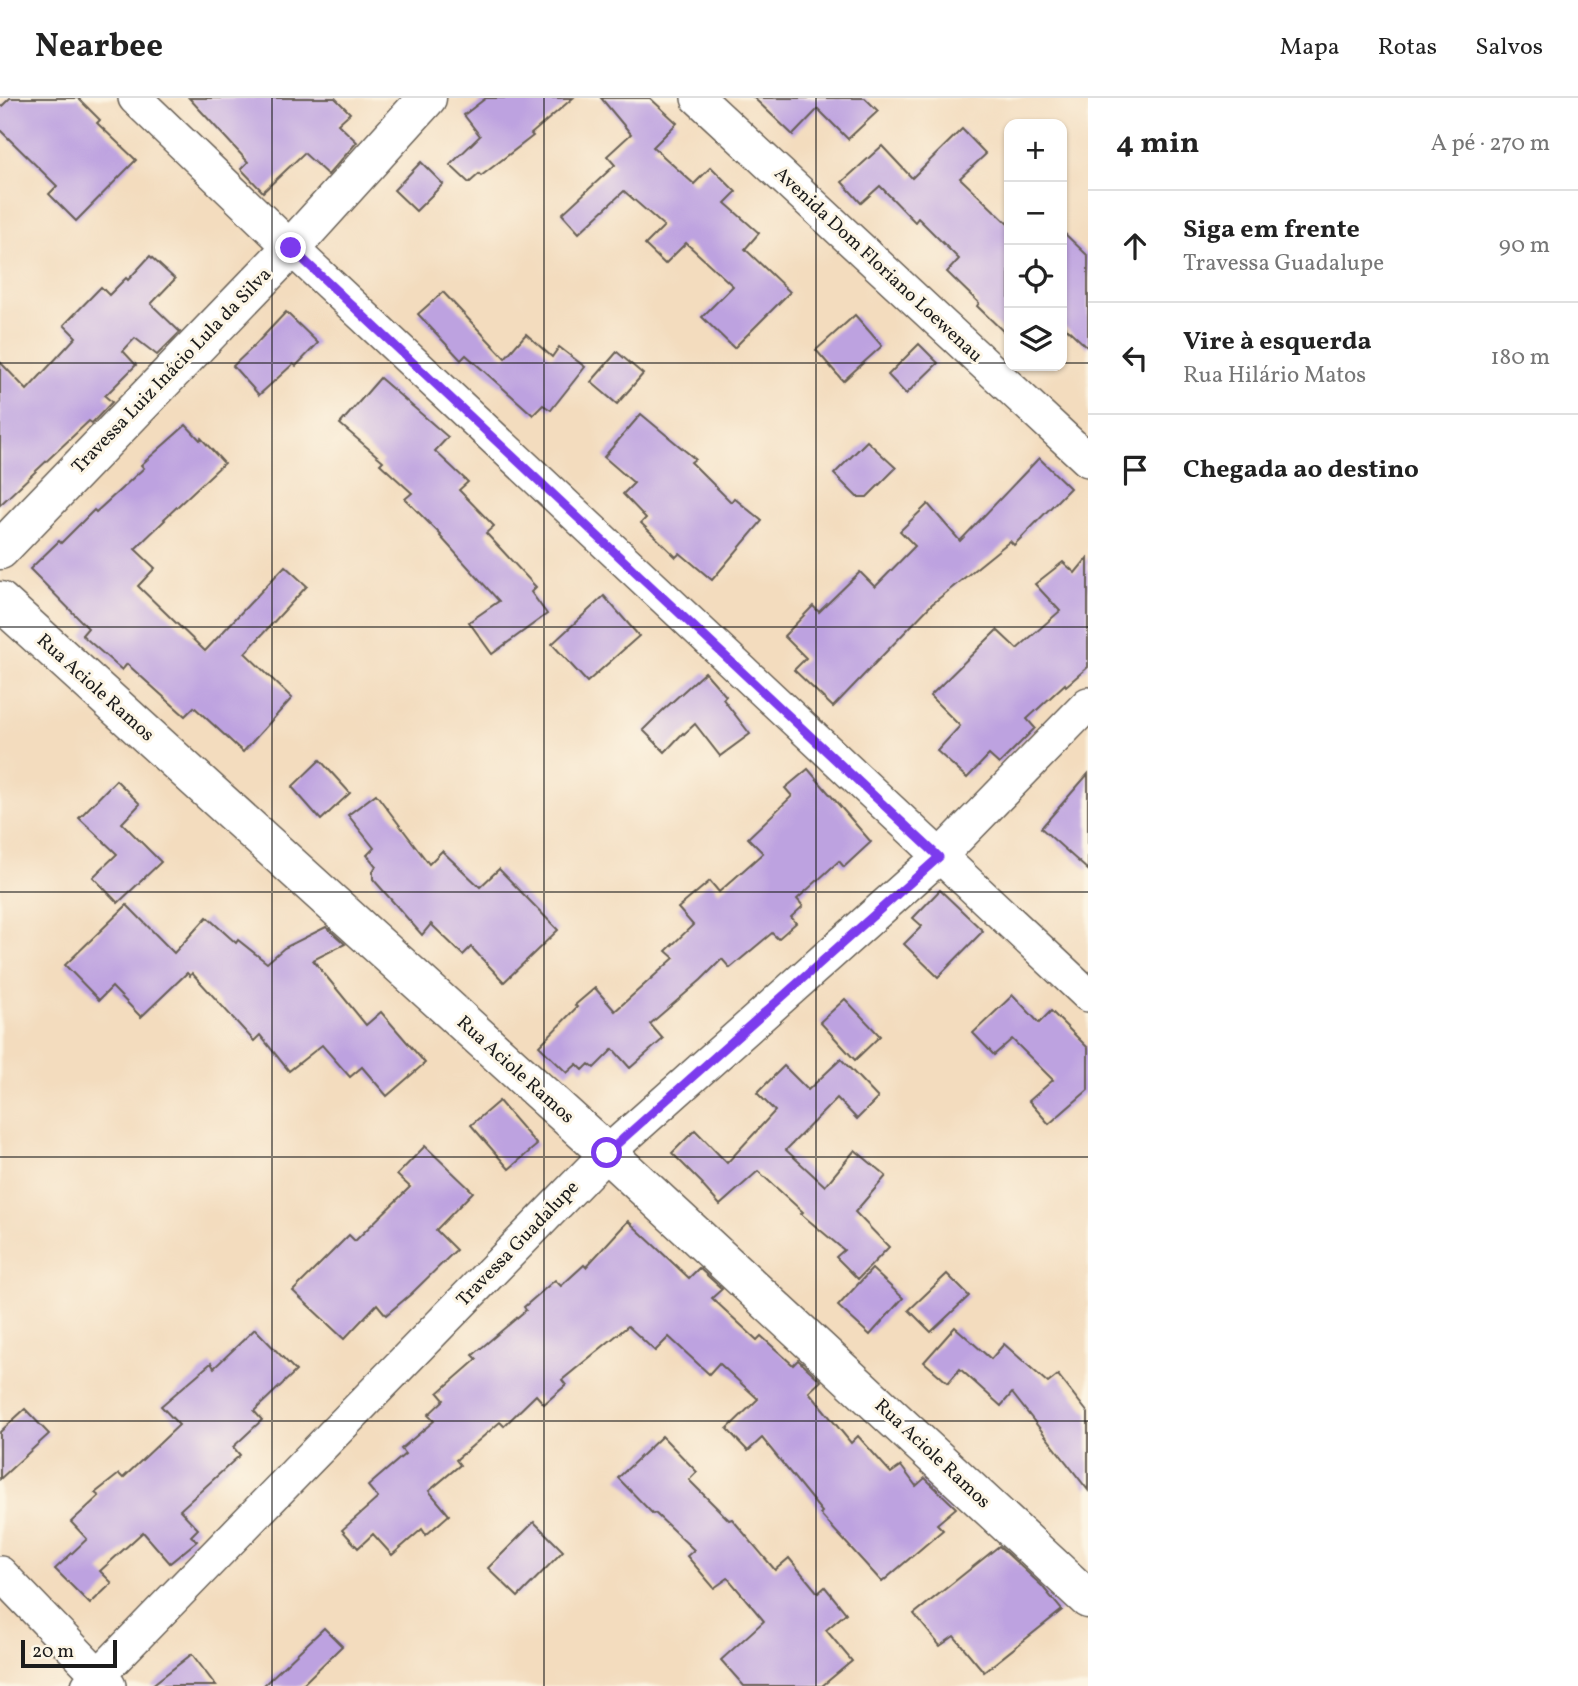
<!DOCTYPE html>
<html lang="pt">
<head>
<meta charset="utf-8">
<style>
  body { margin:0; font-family:Vollkorn,serif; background:#f6f6f6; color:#222 }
  .controls { position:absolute; right:21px; top:21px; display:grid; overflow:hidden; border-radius:14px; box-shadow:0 2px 5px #0004 }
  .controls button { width:63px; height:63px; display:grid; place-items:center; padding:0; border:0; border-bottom:2px solid #e0e0e0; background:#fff; color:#222; font:35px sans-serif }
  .scale { position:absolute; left:21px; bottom:18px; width:96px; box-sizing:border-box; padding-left:7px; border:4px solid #1c1c1c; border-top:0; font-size:19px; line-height:24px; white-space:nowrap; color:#1c1c1c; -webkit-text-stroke:5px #fcf5e5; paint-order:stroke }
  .stop { position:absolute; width:21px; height:21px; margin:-16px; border:5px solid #7c3aed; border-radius:50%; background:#fff }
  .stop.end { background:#7c3aed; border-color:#fff; box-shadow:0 2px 7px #0008 }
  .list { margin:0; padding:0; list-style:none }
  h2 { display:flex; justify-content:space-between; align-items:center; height:91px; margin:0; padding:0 28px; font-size:30px }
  h2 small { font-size:23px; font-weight:400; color:#767676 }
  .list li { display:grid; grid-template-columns:46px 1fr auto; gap:21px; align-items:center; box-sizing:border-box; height:112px; padding:0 28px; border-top:2px solid #e0e0e0 }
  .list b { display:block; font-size:26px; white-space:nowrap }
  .list p { margin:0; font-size:23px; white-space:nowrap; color:#767676 }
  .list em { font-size:23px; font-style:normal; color:#767676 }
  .icon { flex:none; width:38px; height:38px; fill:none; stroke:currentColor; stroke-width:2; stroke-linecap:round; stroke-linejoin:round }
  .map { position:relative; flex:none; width:1088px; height:1588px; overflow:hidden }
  header { display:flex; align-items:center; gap:42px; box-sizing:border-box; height:98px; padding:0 35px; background:#fff; border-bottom:2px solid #e0e0e0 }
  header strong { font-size:33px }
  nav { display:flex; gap:38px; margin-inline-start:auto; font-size:24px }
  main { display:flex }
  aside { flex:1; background:#fff }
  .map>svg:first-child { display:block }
  .building { fill:#bda2e0 }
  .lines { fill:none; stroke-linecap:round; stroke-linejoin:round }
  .minor-casing { stroke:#675f55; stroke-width:36 }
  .tertiary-casing { stroke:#675f55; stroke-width:41 }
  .minor { stroke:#fff; stroke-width:33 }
  .tertiary { stroke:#fff; stroke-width:38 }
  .route { stroke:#7c3aed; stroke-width:9 }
  .grid { fill:none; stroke:#1c1c1c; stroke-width:2; stroke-opacity:0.55 }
  .labels { text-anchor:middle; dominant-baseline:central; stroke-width:6; stroke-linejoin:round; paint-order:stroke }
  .street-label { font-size:19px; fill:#1c1c1c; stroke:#fcf5e5 }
</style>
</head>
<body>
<header>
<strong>Nearbee</strong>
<nav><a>Mapa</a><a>Rotas</a><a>Salvos</a></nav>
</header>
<main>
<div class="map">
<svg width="1088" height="1588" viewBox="0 0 1088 1588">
  <rect width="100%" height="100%" fill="#fcf5e5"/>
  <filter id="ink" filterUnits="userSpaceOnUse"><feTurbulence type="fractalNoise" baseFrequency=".0143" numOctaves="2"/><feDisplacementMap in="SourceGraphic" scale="14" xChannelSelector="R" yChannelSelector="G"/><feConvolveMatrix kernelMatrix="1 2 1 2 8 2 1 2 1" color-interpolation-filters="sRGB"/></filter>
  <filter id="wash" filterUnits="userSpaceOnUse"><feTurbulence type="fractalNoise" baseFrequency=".00686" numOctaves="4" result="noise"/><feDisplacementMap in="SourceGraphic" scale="28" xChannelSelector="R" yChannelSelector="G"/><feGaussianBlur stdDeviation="1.57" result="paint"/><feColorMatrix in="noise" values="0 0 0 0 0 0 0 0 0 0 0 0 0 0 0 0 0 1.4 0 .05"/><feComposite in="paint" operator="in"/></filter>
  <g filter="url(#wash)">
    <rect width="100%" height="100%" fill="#f3dcbe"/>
    <g id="blocks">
      <g class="building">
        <polygon points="10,0 78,0 100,22 97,25 136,62 76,123 49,96 57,88 0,32 0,10"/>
        <polygon points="189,0 335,0 350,15 338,26 357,44 328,77 304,55 263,94 241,71 248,64"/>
        <polygon points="486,0 573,0 531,36 533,38 481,78 479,76 469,85 450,67 480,38 464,17"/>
        <polygon points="601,0 650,0 677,25 653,49 694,86 711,69 736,94 725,105 759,135 745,151 790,194 734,250 702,219 733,188 686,145 665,166 645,147 664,128 624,93 579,135 562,116 615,67 607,58 631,36"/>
        <polygon points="754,0 865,0 878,13 848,41 818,11 793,37"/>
        <polygon points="962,31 986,56 960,80 1009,127 1009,239 977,208 979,205 947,174 959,161 918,120 915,124 880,88 861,105 842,84 882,48 912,80"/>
        <polygon points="421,64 443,86 416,113 394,92"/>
        <polygon points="1062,133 1088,158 1088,250 1062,226"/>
        <polygon points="150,158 175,181 151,206 180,234 157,257 135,240 123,253 136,267 105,298 112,304 92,325 89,323 0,407 0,264 27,292 76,239 64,227 101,189 109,197 126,180 128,182"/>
        <polygon points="443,194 505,260 526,236 552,259 559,249 585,269 551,312 543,307 533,317 466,257 461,262 418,216"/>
        <polygon points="286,214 318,245 296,268 293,266 259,297 233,268 254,248"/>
        <polygon points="855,217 882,248 843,283 816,252"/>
        <polygon points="919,246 938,265 906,296 888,277"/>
        <polygon points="617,254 643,276 617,306 591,284"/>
        <polygon points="380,280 448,339 435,353 468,384 459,392 494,428 486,435 536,489 531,494 547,516 492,556 469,524 499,503 440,438 441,437 405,401 412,395 380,366 383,363 340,326"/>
        <polygon points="641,316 695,361 691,364 731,404 734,400 762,423 712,482 680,455 676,459 641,425 646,420 623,396 634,385 604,359"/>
        <polygon points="186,327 200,342 201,340 224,365 164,421 165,422 135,451 155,470 138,488 205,553 285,468 307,488 245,555 292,600 243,654 194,609 185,618 127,566 122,572 82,537 88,530 30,471 59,443 61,445 94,412 96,414 144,370 141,367"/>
        <polygon points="867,343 896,370 867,399 857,399 834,376"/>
        <polygon points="1039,360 1070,390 1014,447 1010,443 932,506 833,609 794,572 806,560 784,538 813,508 819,514 860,474 875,489 915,448 900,433 928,406 960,443"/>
        <polygon points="1088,459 1088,569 1066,588 1065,586 1027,621 1035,630 999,666 989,657 967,680 937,653 960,628 930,598 997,532 1017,551 1060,513 1035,486 1063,464 1075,475"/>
        <polygon points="604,498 639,538 587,584 552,546"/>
        <polygon points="705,574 726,598 723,601 750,636 720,658 695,626 684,636 683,635 665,654 643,632 661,614"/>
        <polygon points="320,662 350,695 321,722 292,689"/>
        <polygon points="808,671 871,744 844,769 839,763 797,801 803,808 791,819 796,825 778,841 772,835 730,870 722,861 701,882 650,926 663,941 630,970 613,951 594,970 589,966 583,972 577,966 567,975 539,948 577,909 575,907 595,890 615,913 674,860 666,853 693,827 678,810 710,783 719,794 763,755 748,740 792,698 785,690"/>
        <polygon points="1088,676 1088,772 1041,730"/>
        <polygon points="116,682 140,706 122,725 161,764 118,805 93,779 117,756 79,720"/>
        <polygon points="376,696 429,766 442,753 480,789 499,771 558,832 504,884 471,849 463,857 431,826 422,837 373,781 373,773 376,768 367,757 374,750 348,717"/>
        <polygon points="940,792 983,833 938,879 904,846 922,828 913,820"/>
        <polygon points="127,807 174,855 207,819 236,845 238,842 267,865 284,850 326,829 345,846 313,862 366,927 381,914 425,965 387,998 362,969 350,979 322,947 289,973 260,937 254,943 192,875 190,878 187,875 141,919 112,889 99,902 65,867"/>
        <polygon points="1013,897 1039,925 1051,913 1088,950 1088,992 1049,1026 1029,1003 1053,982 1012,941 994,957 973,935"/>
        <polygon points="845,901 880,938 855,962 820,924"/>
        <polygon points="841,961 878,1000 857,1021 837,1000 786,1052 825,1088 855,1052 886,1078 855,1114 889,1149 858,1181 836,1159 844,1152 801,1116 803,1114 758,1073 720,1107 702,1087 703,1086 672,1055 695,1032 727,1065 775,1013 757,995 784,968 808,992"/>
        <polygon points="499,1003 537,1047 509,1071 471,1027"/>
        <polygon points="425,1048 473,1094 436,1132 456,1152 411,1196 386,1217 377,1206 344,1241 293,1193 349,1137 355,1143 410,1089 397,1077"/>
        <polygon points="628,1123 689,1180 699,1170 722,1191 712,1200 757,1242 761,1238 793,1267 798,1262 821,1283 809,1294 851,1345 858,1338 891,1375 901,1368 916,1388 925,1380 956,1410 937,1426 943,1432 882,1484 820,1416 822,1414 762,1340 748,1353 727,1331 758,1301 719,1265 709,1276 669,1239 655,1253 628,1228 562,1282 566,1287 544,1306 536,1297 504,1328 500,1324 456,1362 460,1367 429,1393 449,1417 426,1437 422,1431 392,1457 373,1436 358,1450 342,1432 378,1400 368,1388 405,1356 401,1351 434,1323 428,1317 444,1302 438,1295 477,1261 473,1257 526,1212 524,1209 555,1182 561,1188 584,1167 586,1169"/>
        <polygon points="872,1171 903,1200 870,1237 838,1208"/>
        <polygon points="947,1176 969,1198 931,1234 909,1212"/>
        <polygon points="955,1229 991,1261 1004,1246 1048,1285 1058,1277 1088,1315 1088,1392 1012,1295 1001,1308 960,1271 948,1285 924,1264"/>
        <polygon points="255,1231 296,1273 254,1313 262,1322 233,1349 240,1357 180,1412 198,1431 191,1438 197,1443 170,1465 143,1434 100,1473 112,1485 90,1506 55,1471 87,1441 71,1424 99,1398 95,1395 119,1376 123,1380 179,1327 161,1308 211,1265 214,1270"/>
        <polygon points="25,1311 49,1336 0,1381 0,1334"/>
        <polygon points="662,1338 697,1374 689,1382 729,1422 732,1421 775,1472 789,1460 818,1495 825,1489 846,1515 826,1532 852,1563 822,1588 744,1588 721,1562 764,1523 728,1480 714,1490 687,1458 694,1452 655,1415 653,1416 618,1380"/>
        <polygon points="534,1424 563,1453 518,1499 488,1470"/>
        <polygon points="999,1448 1042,1488 1062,1512 984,1574 954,1538 940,1548 914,1516"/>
        <polygon points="324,1530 342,1548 301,1588 263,1588"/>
        <polygon points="192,1556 216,1588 151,1588"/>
      </g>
    </g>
  </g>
  <g filter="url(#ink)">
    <use href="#blocks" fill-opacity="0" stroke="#675f55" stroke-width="2"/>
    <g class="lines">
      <g class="minor-casing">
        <g id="minor">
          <polyline points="135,0 291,150 1088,897"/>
          <polyline points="698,0 1088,362"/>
          <polyline points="0,1475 109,1588"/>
          <polyline points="88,1588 607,1055 939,759 1088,606"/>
        </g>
      </g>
      <g class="tertiary-casing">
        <g id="tertiary">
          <polyline points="0,452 291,150 427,0"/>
          <polyline points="0,503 607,1055 1088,1501"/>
        </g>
      </g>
      <use href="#minor" class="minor"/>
      <use href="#tertiary" class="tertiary"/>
    </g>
  </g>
  <g class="lines" filter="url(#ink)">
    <polyline class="route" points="291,150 939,759 607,1055"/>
  </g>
  <path class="grid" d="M272,0V1588M544,0V1588M816,0V1588M0,265H1009M1062,265H1088M0,529H1088M0,794H1088M0,1059H1088M0,1323H1088"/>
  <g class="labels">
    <g class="street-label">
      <text transform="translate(878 167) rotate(43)">Avenida Dom Floriano Loewenau</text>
      <text transform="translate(172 273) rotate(-46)">Travessa Luiz Inácio Lula da Silva</text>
      <text transform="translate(95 590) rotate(42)">Rua Aciole Ramos</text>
      <text transform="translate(515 972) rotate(42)">Rua Aciole Ramos</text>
      <text transform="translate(518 1146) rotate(-46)">Travessa Guadalupe</text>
      <text transform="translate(932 1356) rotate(43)">Rua Aciole Ramos</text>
    </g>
  </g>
</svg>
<div class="controls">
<button>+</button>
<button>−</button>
<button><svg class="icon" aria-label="locate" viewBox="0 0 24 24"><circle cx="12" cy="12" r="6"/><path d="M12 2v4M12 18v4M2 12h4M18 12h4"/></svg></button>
<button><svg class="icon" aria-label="layers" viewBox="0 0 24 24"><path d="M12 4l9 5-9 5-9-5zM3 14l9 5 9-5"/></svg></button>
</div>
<div class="scale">20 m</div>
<div class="stop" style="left:607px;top:1055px"></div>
<div class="stop end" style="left:291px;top:150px"></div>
</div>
<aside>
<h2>4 min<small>A pé · 270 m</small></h2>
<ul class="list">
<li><svg class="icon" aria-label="ahead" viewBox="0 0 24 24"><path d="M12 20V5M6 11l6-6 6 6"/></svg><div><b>Siga em frente</b><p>Travessa Guadalupe</p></div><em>90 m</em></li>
<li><svg class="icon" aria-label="left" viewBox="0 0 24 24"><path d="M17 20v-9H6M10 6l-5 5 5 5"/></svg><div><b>Vire à esquerda</b><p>Rua Hilário Matos</p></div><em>180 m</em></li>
<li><svg class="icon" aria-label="arrive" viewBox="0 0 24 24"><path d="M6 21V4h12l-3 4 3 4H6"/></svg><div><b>Chegada ao destino</b></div></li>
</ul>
</aside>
</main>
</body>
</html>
